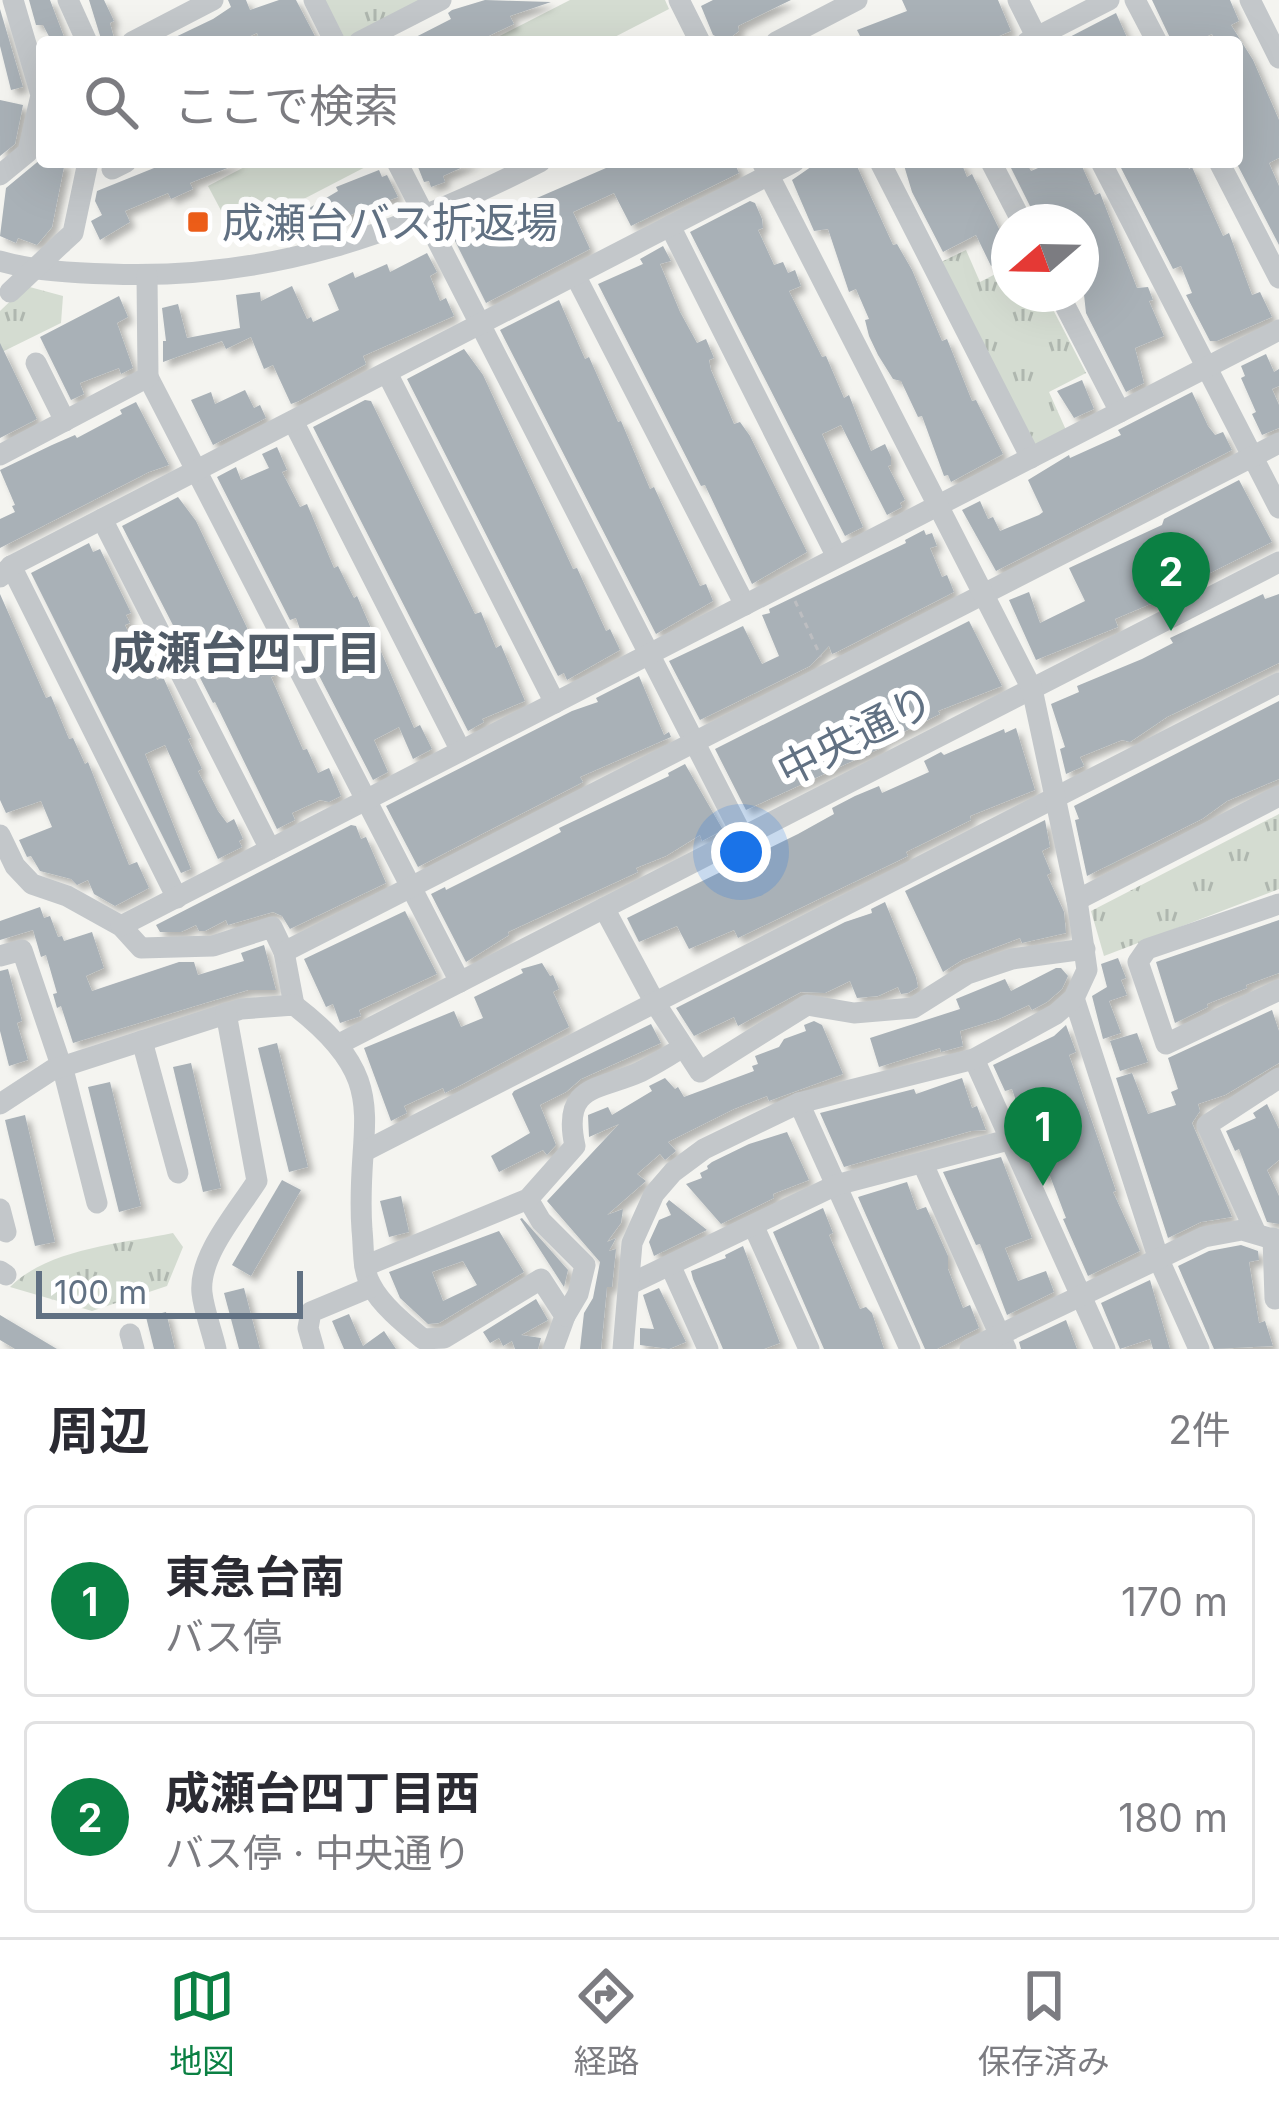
<!DOCTYPE html>
<html lang="ja">
<head>
<meta charset="utf-8">
<style>
  body { margin:0; font-family:Inter,"Noto Sans JP",sans-serif; background:#f7f7f7; color:#2b2b33 }
  .compass { position:absolute; left:991px; top:204px; width:108px; height:108px; border-radius:50%; background:#fff; box-shadow:0 12px 48px #0002; rotate:250deg }
  .scale { position:absolute; left:36px; bottom:30px; width:267px; box-sizing:border-box; padding-left:12px; border:6px solid #617183; border-top:0; font-size:33px; line-height:42px; white-space:nowrap; color:#617183; -webkit-text-stroke:9px #fff; paint-order:stroke }
  .you { position:absolute; left:741px; top:852px; width:42px; height:42px; margin:-30px; border:9px solid #fff; border-radius:50%; background:#1a73e8; box-shadow:0 0 0 18px #1a73e833 }
  .badge { display:grid; place-items:center; width:78px; height:78px; border-radius:50%; background:#0b8043; color:#fff; font-size:39px; font-weight:700 }
  .pin { position:absolute; translate:-50% -99px; filter:drop-shadow(0 3px 6px #0008) }
  .pin::after { content:''; position:absolute; top:63px; width:42px; height:36px; background:inherit; clip-path:polygon(0 0,100% 0,50% 100%) }
  .list { margin:0; padding:0; list-style:none }
  h2 { display:flex; justify-content:space-between; align-items:center; height:156px; margin:0; padding:0 48px; font-size:51px }
  h2 small { font-size:39px; font-weight:400; color:#7c7c81 }
  .list li { display:grid; grid-template-columns:78px 1fr auto; gap:36px; align-items:center; box-sizing:border-box; height:192px; margin:0 24px 24px; padding:0 24px; border:3px solid #e1e1e2; border-radius:12px }
  .list b { display:block; font-size:45px; white-space:nowrap }
  .list p { margin:0; font-size:39px; white-space:nowrap; color:#7c7c81 }
  .list em { font-size:39px; font-style:normal; color:#7c7c81 }
  .icon { flex:none; width:66px; height:66px; fill:none; stroke:currentColor; stroke-width:2; stroke-linecap:round; stroke-linejoin:round }
  .map { position:relative; flex:none; width:1279px; height:1349px; overflow:hidden }
  .search { position:absolute; background:#fff; box-shadow:0 12px 48px #0002; left:36px; right:36px; top:36px; height:132px; display:flex; align-items:center; gap:30px; box-sizing:border-box; padding:0 42px; border-radius:12px; color:#7c7c81; font-size:45px }
  .sheet { height:588px; background:#fff }
  nav { display:flex; justify-content:space-around; align-items:center; box-sizing:border-box; height:168px; border-top:3px solid #e1e1e2; background:#fff; font-size:33px; color:#7c7c81 }
  nav a { display:grid; justify-items:center; gap:6px }
  nav .on { color:#0b8043 }
  .map>svg:first-child { display:block }
  .grass { fill:url(#grass-tufts) }
  .garden { fill:#d4dcd1 }
  .building { fill:#a9b1b7; fill-rule:evenodd; filter:url(#shadow) }
  .lines { fill:none; stroke-linecap:round; stroke-linejoin:round }
  .path { stroke:#bdbec1; stroke-width:3; stroke-dasharray:6 6; stroke-linecap:butt }
  .minor { stroke:#c3c7ca; stroke-width:21 }
  .minor-bridge { stroke:#c3c7ca; stroke-width:21 }
  .poi-dot { fill:#ec5d18; stroke:#fff; stroke-width:4.5 }
  .labels { text-anchor:middle; dominant-baseline:central; stroke-width:12; stroke-linejoin:round; paint-order:stroke }
  .poi-label { font-size:42px; fill:#617183; stroke:#fff; text-anchor:start }
  .street-label { font-size:42px; fill:#617183; stroke:#fff }
  .neighbourhood-label { font-size:45px; font-weight:bold; fill:#505b67; stroke:#fff }
</style>
</head>
<body>
<div class="map">
<svg width="1279" height="1349" viewBox="0 0 1279 1349">
  <defs>
    <pattern id="grass-tufts" width="24" height="20" patternUnits="userSpaceOnUse" patternTransform="scale(3)"><rect width="24" height="20" fill="#d4dcd1"/><path d="M3 7l-1-3M5 7V3M7 7l1-3M15 17l-1-3M17 17v-4M19 17l1-3" fill="none" stroke="#afb7af"/></pattern>
    <filter id="shadow"><feDropShadow dx="5.5" dy="5.5" stdDeviation="3" flood-color="#0004"/></filter>
  </defs>
  <rect width="100%" height="100%" fill="#f4f4f0"/>
  <g class="grass">
    <polygon points="325,0 424,0 346,41"/>
    <polygon points="966,250 980,282 1009,267 1009,294 1045,294 1086,373 1049,392 1066,430 1040,445 1031,443 939,263"/>
    <polygon points="26,286 63,296 61,323 0,353 0,311"/>
    <polygon points="1279,814 1279,889 1104,956 1091,911"/>
    <path d="M173,1233L183,1247L167,1286L92,1311L10,1287C49,1248 121,1244 173,1233Z"/>
  </g>
  <g class="garden">
    <polygon points="570,0 665,0 669,9 605,42 488,42"/>
    <polygon points="254,162 375,162 234,235 208,186"/>
  </g>
  <g class="building">
    <polygon points="29,0 50,0 66,42 52,42 43,25 36,25"/>
    <polygon points="89,0 104,0 114,21 110,23 115,42 102,42"/>
    <polygon points="228,0 246,0 250,10 279,0 296,0 318,42 261,42 257,33 237,42 165,42 213,19 231,7"/>
    <polygon points="485,0 551,2 510,16 514,24 476,42 406,42 451,19 448,13 452,10"/>
    <polygon points="713,0 791,0 738,26 739,31 726,41 713,35 701,6"/>
    <polygon points="902,0 998,0 1011,31 985,42 863,42 857,30 907,11"/>
    <polygon points="1152,0 1230,0 1239,21 1231,25 1253,60 1279,120 1279,158 1269,163 1279,186 1279,245 1236,162 1237,42 1216,42 1212,34 1194,42 1172,42"/>
    <polygon points="0,9 23,87 11,90 0,46"/>
    <polygon points="1116,13 1129,42 1060,42"/>
    <polygon points="0,100 23,105 15,144 0,156"/>
    <polygon points="41,159 42,162 65,162 52,227 37,245 18,238 16,243 0,236 6,188"/>
    <polygon points="158,162 240,163 190,183 193,189 171,199 168,193 125,211 130,222 100,240 91,221 102,215 95,201 97,191 159,166"/>
    <polygon points="416,162 474,162 443,176 445,182 431,187 429,181 424,182"/>
    <polygon points="604,162 734,162 739,173 631,226 614,193 573,212 590,249 486,303 452,235 606,168"/>
    <polygon points="818,162 855,162 893,245 897,244 912,270 942,341 947,339 972,401 976,400 1003,454 951,482 948,475 944,476 922,416 918,417 901,381 893,379 878,355 869,336 865,320 869,319 856,289 849,292 828,229 814,231 801,201 792,180"/>
    <polygon points="903,162 961,162 967,177 972,174 1009,249 1009,257 991,266 976,235 943,252 912,192"/>
    <polygon points="1008,162 1026,162 1031,171 1052,162 1080,162 1095,195 1100,193 1137,288 1148,287 1153,300 1149,301 1164,336 1135,348 1144,383 1126,392 1086,313 1081,267 1098,259 1081,222 1078,218 1069,222 1038,222"/>
    <polygon points="1128,162 1186,162 1189,169 1192,167 1223,236 1229,233 1252,295 1260,292 1272,317 1217,341 1210,341 1186,295 1192,293 1181,266 1173,269 1120,166"/>
    <polygon points="379,170 382,177 387,175 398,197 324,225 322,220 283,234 277,221 311,207 338,191 336,187"/>
    <polygon points="750,201 755,203 762,219 763,228 758,230 774,265 783,262 788,273 795,270 801,286 789,291 822,357 826,356 844,398 849,395 871,451 885,444 891,457 891,465 888,466 905,500 900,503 902,507 887,515 841,425 822,434 863,527 845,536 690,232"/>
    <polygon points="663,246 671,261 660,264 680,312 697,343 706,339 714,358 709,360 711,370 734,424 740,422 750,436 807,552 752,584 705,485 701,486 598,284 643,264 640,259"/>
    <polygon points="427,253 437,272 430,276 440,301 446,298 454,316 363,356 366,364 299,401 291,404 273,365 264,369 251,337 226,349 222,341 163,362 163,341 166,341 162,308 178,304 187,338 240,328 236,295 260,292 261,301 292,286 307,319 311,317 313,322 339,310 328,284 353,272 355,278 387,264 390,272"/>
    <polygon points="119,296 128,317 117,323 133,368 121,374 119,368 80,383 84,394 71,400 40,337"/>
    <polygon points="559,300 585,359 589,357 618,422 621,421 650,489 654,487 700,586 706,584 713,601 656,634 500,330"/>
    <polygon points="0,343 37,419 0,438"/>
    <polygon points="464,349 483,375 573,569 577,568 606,631 610,629 620,650 567,680 564,673 558,676 407,379"/>
    <polygon points="1266,354 1274,372 1279,369 1279,386 1272,389 1279,405 1279,428 1262,435 1252,414 1256,412 1241,378 1245,376 1241,366"/>
    <polygon points="1082,380 1094,409 1074,418 1057,391"/>
    <polygon points="245,390 254,408 260,405 266,418 213,445 191,400 211,392 215,404"/>
    <polygon points="1192,392 1208,426 1215,435 1223,432 1232,450 996,571 962,510 980,501 988,519 993,517 1000,531 1039,515 1043,512 1028,480 1069,455 1070,458 1121,435 1118,430"/>
    <polygon points="365,400 371,401 475,614 481,612 496,648 501,645 525,701 482,719 484,722 468,731 313,427"/>
    <polygon points="136,402 169,465 149,472 0,548 0,519 15,512 12,506 15,505 0,470 52,445 75,435 77,438 122,414 120,410"/>
    <polygon points="277,447 287,470 282,472 300,507 307,504 334,568 338,566 354,598 357,596 414,728 420,725 432,749 413,759 399,727 374,740 388,772 373,780 311,660 296,618 290,620 217,477 236,467 241,480 269,468 262,454"/>
    <polygon points="1239,480 1272,542 1180,588 1181,591 1115,619 1118,627 1036,660 1009,600 1029,592 1040,623 1085,601 1069,568 1162,525 1164,519"/>
    <polygon points="178,497 196,521 259,653 268,658 276,675 271,677 303,750 307,749 318,773 329,768 341,796 329,802 320,800 292,813 295,820 277,829 215,702 213,703 122,526"/>
    <polygon points="924,530 926,535 932,533 937,546 930,548 942,577 947,575 954,592 837,652 832,654 829,646 810,666 700,720 669,661 743,626 762,664 779,656 762,615 770,613 769,609 906,543 905,540"/>
    <polygon points="89,543 93,552 100,549 131,613 126,615 130,623 125,625 144,667 150,664 157,680 163,677 191,738 188,739 202,769 198,771 218,811 227,823 234,819 243,839 239,841 242,847 218,859 165,745 145,754 191,869 181,873 31,573"/>
    <polygon points="0,594 46,698 51,696 69,739 73,738 85,764 88,762 129,865 137,862 149,888 115,906 94,894 88,880 77,885 71,879 40,871 31,856 27,857 19,840 52,827 41,801 6,813 0,800"/>
    <polygon points="1263,594 1265,599 1279,594 1279,663 1167,717 1130,742 1122,740 1080,757 1084,766 1066,774 1060,749 1065,747 1051,704 1079,692 1077,686 1142,659 1173,643 1170,638"/>
    <polygon points="969,621 1002,686 938,711 940,714 881,743 883,747 746,810 715,749"/>
    <polygon points="639,676 664,735 669,732 671,737 580,777 583,782 418,867 386,806 572,711 598,702 596,698"/>
    <polygon points="1279,701 1279,779 1227,801 1202,819 1087,876 1075,820 1079,819 1074,806"/>
    <polygon points="1016,728 1035,790 970,816 971,820 906,852 908,856 738,938 734,930 689,949 677,926 639,942 627,918 798,834 834,814 832,808 855,796 879,786 882,793 929,772 924,761 941,752 944,755 1004,729 1005,733"/>
    <polygon points="685,764 723,830 702,841 700,835 666,856 636,868 638,872 508,932 509,935 466,962 431,894 445,887 446,890 518,854 561,832 559,828 669,776 668,773"/>
    <polygon points="1045,820 1050,847 1042,851 1051,873 1047,875 1064,912 1066,933 1022,943 1020,938 962,960 943,972 905,891"/>
    <polygon points="351,825 356,826 361,839 366,837 386,883 290,929 282,916 273,912 228,925 226,920 205,931 199,931 196,925 181,932 160,932 156,925"/>
    <polygon points="885,902 916,977 918,987 908,993 901,994 898,987 878,996 857,998 850,981 825,993 801,992 738,1026 734,1017 694,1036 676,1008 845,922 872,913 871,909"/>
    <polygon points="40,907 44,918 50,916 58,937 62,936 64,941 92,932 104,968 86,976 92,991 179,962 194,962 198,975 244,961 241,953 264,945 276,990 248,990 73,1043 61,1006 57,1008 53,994 57,993 46,955 41,957 33,930 0,940 0,921"/>
    <polygon points="405,911 437,974 359,1010 361,1016 340,1023 333,1004 326,1007 304,959"/>
    <polygon points="1279,920 1279,973 1246,985 1247,988 1207,1004 1208,1007 1175,1023 1156,962"/>
    <polygon points="1118,958 1126,978 1121,980 1127,995 1109,1001 1121,1033 1103,1039 1092,996 1107,987 1101,964"/>
    <polygon points="542,963 550,976 553,975 559,989 553,992 569,1027 459,1086 445,1093 443,1088 404,1106 407,1113 391,1121 364,1048 454,1011 461,1027 483,1018 474,997 523,973 521,969"/>
    <polygon points="1056,968 1061,968 1068,976 1062,989 1047,1002 1032,1010 1029,1005 999,1019 960,1031 963,1046 941,1052 940,1048 879,1067 870,1038 960,1009 956,999 1005,979 1011,991"/>
    <polygon points="8,969 22,1021 17,1023 28,1060 9,1066 0,1031 0,971"/>
    <polygon points="1272,1010 1279,1031 1279,1063 1225,1095 1198,1104 1200,1111 1192,1123 1232,1217 1201,1222 1168,1238 1116,1078 1132,1073 1148,1114 1176,1105 1171,1092 1178,1089 1168,1058"/>
    <polygon points="814,1021 822,1025 843,1074 769,1101 767,1096 734,1109 668,1142 676,1151 665,1160 660,1154 637,1174 646,1181 607,1215 623,1209 621,1223 607,1242 616,1238 609,1251 616,1249 612,1287 607,1287 601,1349 580,1349 584,1313 593,1298 600,1262 547,1201 619,1124 589,1137 588,1115 608,1107 612,1115 652,1091 649,1086 665,1078 675,1089 678,1087 684,1097 754,1071 752,1066 758,1064 755,1056 779,1047 784,1039 806,1031 804,1025"/>
    <polygon points="651,1024 661,1043 581,1079 566,1092 540,1105 556,1145 547,1155 543,1150 499,1172 491,1156 530,1133 512,1094 514,1091"/>
    <polygon points="1066,1025 1076,1052 1069,1055 1116,1191 1113,1192 1140,1251 1088,1276 1063,1219 1066,1218 1050,1176 1044,1178 1035,1157 1012,1089 1005,1091 993,1065 1054,1036"/>
    <polygon points="1137,1033 1148,1062 1120,1071 1110,1041"/>
    <polygon points="277,1043 308,1167 289,1172 258,1048"/>
    <polygon points="191,1063 221,1188 203,1192 173,1067"/>
    <polygon points="962,1078 972,1108 977,1106 986,1130 971,1131 844,1167 820,1113 914,1089 916,1094"/>
    <polygon points="110,1082 141,1206 119,1212 88,1087"/>
    <polygon points="1267,1104 1279,1129 1279,1160 1267,1170 1279,1196 1279,1224 1267,1222 1239,1149 1235,1151 1226,1131 1256,1118 1253,1113"/>
    <polygon points="25,1115 55,1242 35,1246 5,1120"/>
    <polygon points="787,1132 809,1180 773,1194 774,1198 721,1224 686,1184 702,1178 700,1173 708,1169 707,1166 712,1162 749,1144"/>
    <polygon points="1001,1157 1032,1238 1005,1248 1018,1281 1046,1271 1054,1292 1007,1315 980,1244 976,1245 943,1172"/>
    <polygon points="282,1180 301,1190 251,1276 232,1265"/>
    <polygon points="907,1182 917,1210 926,1207 948,1256 948,1269 963,1308 970,1305 979,1328 937,1349 925,1349 858,1197"/>
    <polygon points="401,1196 409,1232 389,1237 380,1201"/>
    <polygon points="669,1200 707,1230 654,1256 649,1242 659,1220 671,1215 666,1204"/>
    <polygon points="823,1208 833,1233 829,1235 860,1309 866,1307 872,1313 884,1349 824,1349 773,1232"/>
    <polygon points="522,1218 568,1270 564,1287 520,1219"/>
    <path d="M499,1231L524,1272L439,1323L428,1324L400,1298L389,1272ZM463,1261L477,1285L443,1301L432,1272Z"/>
    <polygon points="1241,1245 1258,1251 1259,1260 1249,1262 1259,1323 1265,1321 1273,1346 1214,1349 1178,1266 1209,1251"/>
    <polygon points="743,1246 780,1343 764,1349 723,1349 693,1279 691,1271 726,1258 725,1255"/>
    <polygon points="1150,1280 1170,1349 1153,1349 1150,1339 1120,1349 1101,1303"/>
    <polygon points="244,1288 260,1349 239,1349 224,1293"/>
    <polygon points="659,1288 686,1342 669,1349 640,1345 640,1328 654,1329 643,1295"/>
    <polygon points="536,1299 548,1320 521,1335 541,1338 538,1349 515,1349 512,1341 503,1346 499,1338 490,1343 483,1332"/>
    <polygon points="166,1312 175,1349 154,1349 146,1317"/>
    <polygon points="349,1314 363,1346 384,1331 396,1349 344,1349 332,1321"/>
    <polygon points="0,1315 57,1349 15,1349 0,1340"/>
    <polygon points="1066,1320 1077,1349 1021,1349 1019,1342"/>
  </g>
  <g class="lines">
    <polyline class="path" points="795,601 821,657"/>
    <g class="minor">
      <polyline points="68,0 87,42"/>
      <polyline points="314,0 335,42"/>
      <polyline points="679,0 700,42"/>
      <polyline points="1018,0 1039,42"/>
      <polyline points="1135,0 1157,42"/>
      <polyline points="1250,0 1279,58"/>
      <polyline points="132,42 213,0"/>
      <polyline points="359,42 441,0"/>
      <polyline points="776,42 857,0"/>
      <polyline points="1027,42 1109,0"/>
      <polyline points="397,162 743,837"/>
      <polyline points="880,162 1031,458"/>
      <polyline points="991,162 1022,222"/>
      <polyline points="1101,162 1279,508"/>
      <polyline points="1219,162 1279,278"/>
      <polyline points="112,169 126,162"/>
      <polyline points="0,175 28,152 41,95 13,0"/>
      <polyline points="670,226 837,557"/>
      <polyline points="62,243 73,233 88,162"/>
      <path d="M0,261C35,271 73,273 110,274C272,280 398,234 540,162"/>
      <polyline points="575,275 745,605"/>
      <polyline points="1059,294 1120,412"/>
      <polyline points="36,363 65,421"/>
      <polyline points="387,373 555,703"/>
      <polyline points="148,377 460,982"/>
      <polyline points="293,421 461,751"/>
      <polyline points="0,455 148,377 147,275"/>
      <polyline points="102,519 270,849"/>
      <polyline points="11,566 177,898"/>
      <polyline points="0,577 11,566 794,162"/>
      <polyline points="0,835 15,866 32,884 67,896 121,926 141,948 213,946 272,927 284,952 294,1005"/>
      <polyline points="1077,900 1279,796"/>
      <polyline points="1279,904 1147,949 1138,962 1166,1044 1279,990"/>
      <polyline points="604,908 655,1003 700,1072 807,1005 854,1013 913,1008 967,974 1012,959 1085,949"/>
      <polyline points="121,926 1279,330"/>
      <polyline points="284,952 1279,443"/>
      <polyline points="0,956 22,950 65,1077 97,1203"/>
      <polyline points="1074,998 1159,1260 1199,1349"/>
      <polyline points="142,1041 178,1173"/>
      <polyline points="339,1044 1279,562"/>
      <polyline points="974,1059 1105,1349"/>
      <polyline points="799,1103 910,1349"/>
      <path d="M0,1104L52,1070L241,1009L294,1005C398,1085 354,1122 362,1230C364,1248 362,1270 371,1285C381,1305 406,1325 423,1339L444,1338L541,1279L565,1316L553,1349"/>
      <polyline points="365,1151 1279,683"/>
      <polyline points="923,1164 1006,1349"/>
      <polyline points="528,1199 541,1221 585,1265 578,1294 565,1316"/>
      <polyline points="0,1209 6,1232"/>
      <polyline points="754,1227 809,1349"/>
      <polyline points="1255,1231 1207,1125 1279,1078"/>
      <polyline points="1273,1238 1275,1299"/>
      <path d="M365,1266L528,1199L575,1146C561,1083 601,1090 640,1072C654,1065 668,1056 682,1048"/>
      <polyline points="671,1267 708,1349"/>
      <polyline points="0,1271 6,1275"/>
      <polyline points="630,1284 836,1185 1012,1139"/>
      <polyline points="130,1334 134,1349"/>
      <path d="M216,1349C212,1331 204,1311 202,1293C198,1256 238,1211 257,1181L226,1013"/>
      <polyline points="314,1349 308,1328 311,1312 371,1287"/>
      <polyline points="623,1349 632,1243 654,1194 673,1172 704,1149 799,1103 974,1059 1056,1014 1074,998 1087,970 1077,900 1032,689 762,162"/>
      <polyline points="970,1349 1204,1237 1242,1230 1279,1241"/>
    </g>
    <polyline class="minor-bridge" points="10,292 62,243"/>
  </g>
  <rect class="poi-dot" x="186" y="210" width="24" height="24" rx="6"/>
  <g class="labels">
    <g class="poi-label">
      <text x="222" y="222">成瀬台バス折返場</text>
    </g>
    <g class="street-label">
      <text transform="translate(855 735) rotate(-27)">中央通り</text>
    </g>
    <g class="neighbourhood-label">
      <text x="246" y="652">成瀬台四丁目</text>
    </g>
  </g>
</svg>
<svg class="compass" viewBox="-18 -18 36 36"><path d="M0-13l5 13h-10z" fill="#e53935"/><path d="M0 13l5-13h-10z" fill="#7c7c81"/></svg>
<div class="scale">100 m</div>
<div class="you"></div>
<div class="pin badge" style="left:1043px;top:1186px">1</div>
<div class="pin badge" style="left:1171px;top:631px">2</div>
<div class="search"><svg class="icon" aria-label="search" viewBox="0 0 24 24"><circle cx="10" cy="10" r="6"/><path d="M15 15l6 6"/></svg>ここで検索</div>
</div>
<section class="sheet">
<h2>周辺<small>2件</small></h2>
<ul class="list">
<li><span class="badge">1</span><div><b>東急台南</b><p>バス停</p></div><em>170 m</em></li>
<li><span class="badge">2</span><div><b>成瀬台四丁目西</b><p>バス停 · 中央通り</p></div><em>180 m</em></li>
</ul>
</section>
<nav>
<a class="on"><svg class="icon" aria-label="map" viewBox="0 0 24 24"><path d="M3 6l6-2 6 2 6-2v14l-6 2-6-2-6 2zM9 4v14M15 6v14"/></svg>地図</a>
<a><svg class="icon" aria-label="directions" viewBox="0 0 24 24"><path d="M12 3l9 9-9 9-9-9zM9 14v-3h6M13 9l2 2-2 2"/></svg>経路</a>
<a><svg class="icon" aria-label="saved" viewBox="0 0 24 24"><path d="M7 4h10v16l-5-4-5 4z"/></svg>保存済み</a>
</nav>
</body>
</html>
